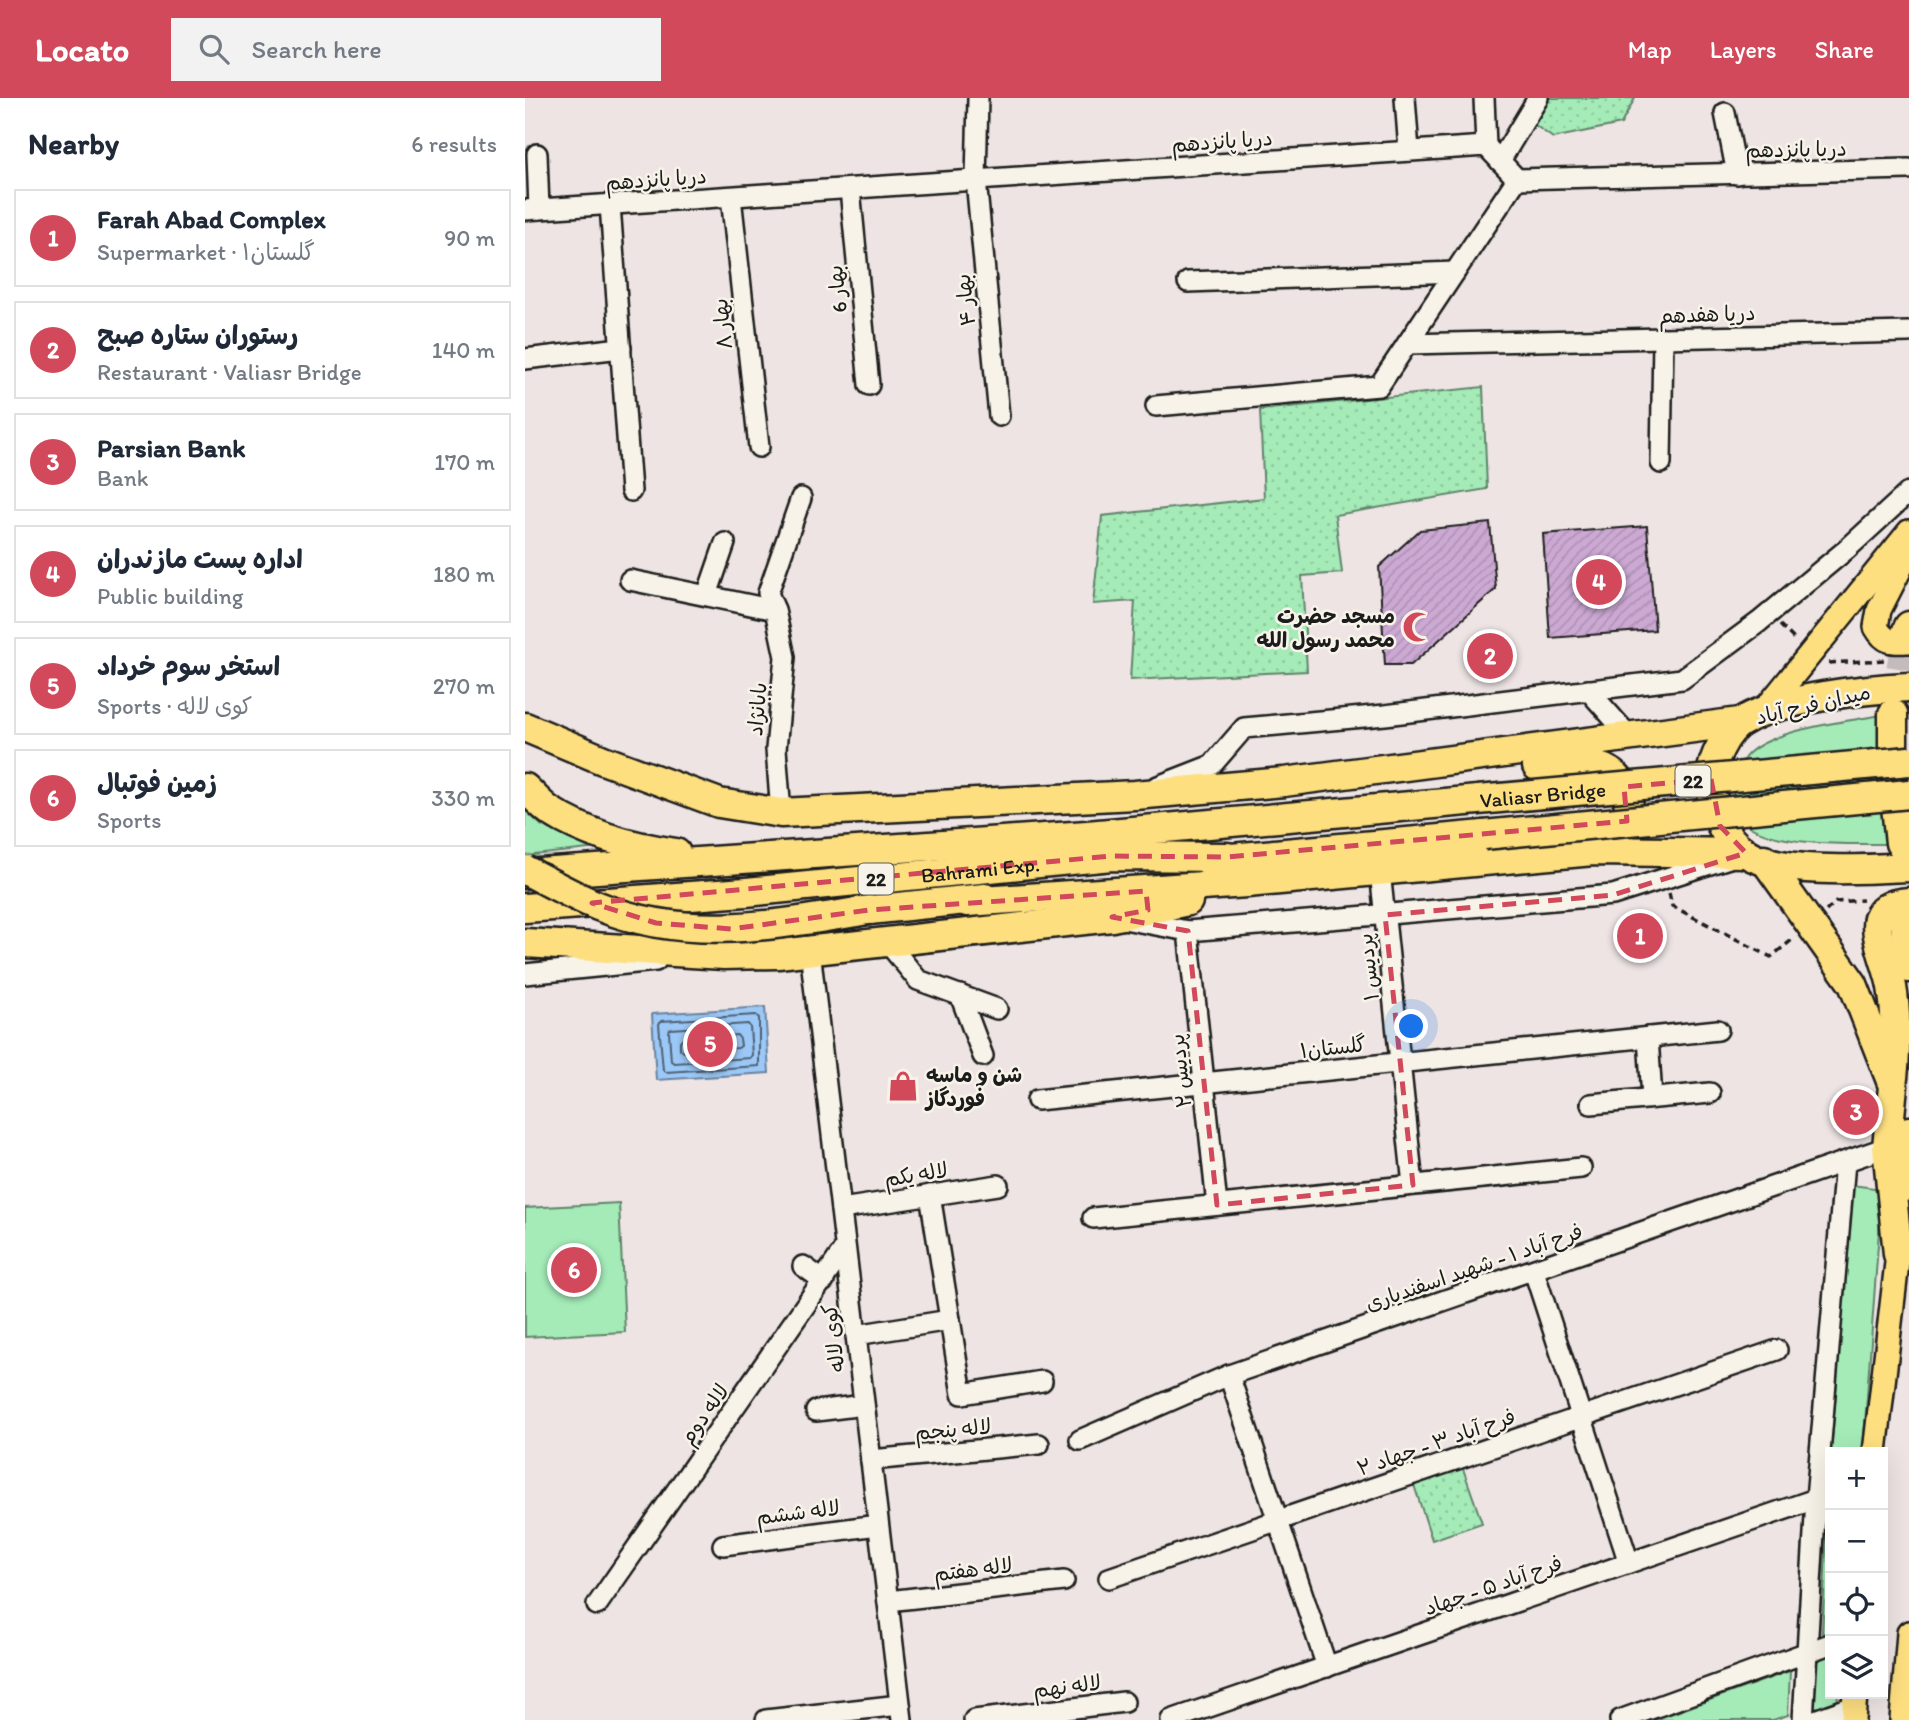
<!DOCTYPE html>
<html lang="en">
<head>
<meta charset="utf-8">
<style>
  body { margin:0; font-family:Itim,"Playpen Sans Arabic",sans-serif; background:#f2f2f3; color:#1f2937 }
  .controls { position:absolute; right:21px; bottom:21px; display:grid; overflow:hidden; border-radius:0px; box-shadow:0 7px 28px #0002 }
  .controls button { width:63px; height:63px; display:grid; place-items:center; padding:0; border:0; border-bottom:2px solid #e0e1e3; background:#fff; color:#1f2937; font:35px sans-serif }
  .you { position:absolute; left:887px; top:929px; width:24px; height:24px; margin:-18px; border:5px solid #fff; border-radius:50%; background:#1a73e8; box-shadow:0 0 0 10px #1a73e833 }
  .badge { display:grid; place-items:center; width:46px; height:46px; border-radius:50%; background:#d1495b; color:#fff; font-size:23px; font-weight:700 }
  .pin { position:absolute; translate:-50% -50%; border:4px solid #fff; box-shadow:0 2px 7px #0006 }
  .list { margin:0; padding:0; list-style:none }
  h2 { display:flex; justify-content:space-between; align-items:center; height:91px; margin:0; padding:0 28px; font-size:30px }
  h2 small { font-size:23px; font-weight:400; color:#747a83 }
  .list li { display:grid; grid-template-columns:46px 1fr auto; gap:21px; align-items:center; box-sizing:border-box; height:98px; margin:0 14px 14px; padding:0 14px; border:2px solid #e0e1e3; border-radius:0px }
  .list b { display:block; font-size:26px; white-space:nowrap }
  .list p { margin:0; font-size:23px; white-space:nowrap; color:#747a83 }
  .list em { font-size:23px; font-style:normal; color:#747a83 }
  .icon { flex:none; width:38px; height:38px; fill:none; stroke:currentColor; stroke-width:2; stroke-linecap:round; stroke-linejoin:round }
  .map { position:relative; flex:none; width:1384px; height:1622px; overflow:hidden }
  header { display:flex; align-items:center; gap:42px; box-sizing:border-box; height:98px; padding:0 35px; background:#d1495b; color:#fff }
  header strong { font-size:33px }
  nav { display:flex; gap:38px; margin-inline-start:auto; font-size:24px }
  .search { width:490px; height:63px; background:#f2f2f3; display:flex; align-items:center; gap:18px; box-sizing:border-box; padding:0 24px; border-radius:0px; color:#747a83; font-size:26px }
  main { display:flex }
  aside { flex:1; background:#fff }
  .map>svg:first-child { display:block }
  .grass { fill:#a4ebb8; stroke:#60846a; stroke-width:2 }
  .park { fill:url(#park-dots); stroke:#60846a; stroke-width:2 }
  .water { fill:#9bc8f6; stroke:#68839f; stroke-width:2 }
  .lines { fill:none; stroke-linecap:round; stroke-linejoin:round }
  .shore { stroke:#4f6173; stroke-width:2 }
  .building { fill:url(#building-hatch); stroke:#1c1c1c; stroke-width:2 }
  .highway-tunnel { stroke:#c4bcbc; stroke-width:28; stroke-dasharray:28 14; stroke-linecap:butt }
  .minor-casing { stroke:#1c1c1c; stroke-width:24 }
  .major-casing { stroke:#1c1c1c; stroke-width:28 }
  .highway-casing { stroke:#1c1c1c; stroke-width:33 }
  .path { stroke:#1c1c1c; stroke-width:3.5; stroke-dasharray:7 5; stroke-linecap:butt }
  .minor { stroke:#f7f3e8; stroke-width:19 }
  .major { stroke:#fedf80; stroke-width:23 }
  .highway { stroke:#fedf80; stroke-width:28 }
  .highway-bridge-casing { stroke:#1c1c1c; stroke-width:33; stroke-linecap:butt }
  .highway-bridge { stroke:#fedf80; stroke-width:28 }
  .marked { fill:none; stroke:#d1495b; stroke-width:5; stroke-dasharray:14 9; stroke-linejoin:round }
  .labels { text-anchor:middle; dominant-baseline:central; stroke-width:5; stroke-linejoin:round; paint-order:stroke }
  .shield { fill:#f7f3e8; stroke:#5e5c59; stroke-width:2 }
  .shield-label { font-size:19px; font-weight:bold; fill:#1c1c1c }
  .street-label { font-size:21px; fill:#1c1c1c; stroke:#f7f3e8 }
  .poi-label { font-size:21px; font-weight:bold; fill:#1c1c1c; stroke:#f7f3e8; text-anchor:end }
</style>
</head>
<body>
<header>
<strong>Locato</strong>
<div class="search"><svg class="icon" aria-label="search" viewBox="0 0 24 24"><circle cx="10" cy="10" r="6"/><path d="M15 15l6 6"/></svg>Search here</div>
<nav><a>Map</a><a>Layers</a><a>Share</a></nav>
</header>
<main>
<aside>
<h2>Nearby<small>6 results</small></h2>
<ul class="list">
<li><span class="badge">1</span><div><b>Farah Abad Complex</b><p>Supermarket · گلستان۱</p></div><em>90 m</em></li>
<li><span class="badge">2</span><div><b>رستوران ستاره صبح</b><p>Restaurant · Valiasr Bridge</p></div><em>140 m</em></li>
<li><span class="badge">3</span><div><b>Parsian Bank</b><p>Bank</p></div><em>170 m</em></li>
<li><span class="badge">4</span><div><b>اداره پست مازندران</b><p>Public building</p></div><em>180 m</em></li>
<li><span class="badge">5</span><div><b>استخر سوم خرداد</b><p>Sports · کوی لاله</p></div><em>270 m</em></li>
<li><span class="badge">6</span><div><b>زمین فوتبال</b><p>Sports</p></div><em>330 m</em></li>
</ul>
</aside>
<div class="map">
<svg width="1384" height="1622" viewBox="0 0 1384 1622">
  <defs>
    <pattern id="park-dots" width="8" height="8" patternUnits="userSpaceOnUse" patternTransform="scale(1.75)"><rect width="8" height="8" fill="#a4ebb8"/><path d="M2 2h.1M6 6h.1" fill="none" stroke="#8dc99e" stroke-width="1.8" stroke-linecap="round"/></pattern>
    <pattern id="building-hatch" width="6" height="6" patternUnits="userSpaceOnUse" patternTransform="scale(1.75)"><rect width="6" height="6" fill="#cca9d3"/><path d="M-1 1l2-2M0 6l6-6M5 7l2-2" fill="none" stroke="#af91b5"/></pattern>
  </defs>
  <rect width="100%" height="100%" fill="#eee4e4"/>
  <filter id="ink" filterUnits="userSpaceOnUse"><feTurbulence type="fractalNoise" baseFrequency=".0143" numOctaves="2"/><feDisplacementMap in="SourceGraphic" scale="14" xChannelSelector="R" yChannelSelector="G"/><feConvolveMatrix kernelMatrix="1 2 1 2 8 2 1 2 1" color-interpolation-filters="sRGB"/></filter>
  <g filter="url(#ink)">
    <g class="grass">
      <path d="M1357,617L1364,746C1325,746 1255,749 1222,727C1211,720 1208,706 1209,694C1210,682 1214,664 1224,655C1251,631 1321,623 1357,617Z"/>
      <polygon points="0,712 17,728 73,750 0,758"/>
      <polygon points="1327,1087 1357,1091 1338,1354 1306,1354"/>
      <polygon points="94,1105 100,1234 0,1239 0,1110"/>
      <polygon points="1305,1409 1305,1533 1297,1536 1303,1410"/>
      <polygon points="1305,1556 1305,1596 1313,1596 1312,1605 1283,1614 1290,1558"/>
      <polygon points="1265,1573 1263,1617 1248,1622 1129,1622"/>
    </g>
    <g class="park">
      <polygon points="1022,0 1110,0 1096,26 1028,40 1007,25"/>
      <polygon points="958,289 962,391 810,417 817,475 777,478 782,573 605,582 610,503 568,506 577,418 739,400 735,312"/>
      <polygon points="936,1365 957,1425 907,1442 887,1381"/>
    </g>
    <polygon class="water" points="240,909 244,975 131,982 127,916"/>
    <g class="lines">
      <g class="shore">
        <polygon points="231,917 234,920 234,968 141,974 138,972 134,926 136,923"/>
        <polygon points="223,926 225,929 227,957 225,960 149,965 146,963 144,934 145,931"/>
        <polygon points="212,937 215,941 216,948 213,950 159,954 155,951 155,943 157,941"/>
      </g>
    </g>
    <g class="building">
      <polygon points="965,425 971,491 886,567 860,567 854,469 895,432"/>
      <polygon points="1122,428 1130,532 1025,540 1018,436"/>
    </g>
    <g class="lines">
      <polyline class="highway-tunnel" points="1369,612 1381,535"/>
      <g class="minor-casing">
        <g id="minor">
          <polyline points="453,0 451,82 474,318"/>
          <polyline points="880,0 884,53"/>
          <polyline points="959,0 961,48"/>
          <polyline points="1200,15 1212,76"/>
          <polyline points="12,56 14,111"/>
          <polyline points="975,63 1013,0"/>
          <polyline points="325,91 344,287"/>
          <polyline points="206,99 234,349"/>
          <polyline points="85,107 106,393"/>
          <polyline points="0,112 961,48 992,81 1384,71"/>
          <polyline points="663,184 930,174"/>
          <polyline points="882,246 1384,234"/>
          <polyline points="0,261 96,250"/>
          <polyline points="631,308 854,288 992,81"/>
          <polyline points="1136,365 1138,240"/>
          <polyline points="105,482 250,512 260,559 251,651 256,715"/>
          <polyline points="182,497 200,445"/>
          <polyline points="250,512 243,495 276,400"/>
          <polyline points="1063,592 1104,638"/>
          <polyline points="633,688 687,667 719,630 860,617 1157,581 1234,524 1322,451 1384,394"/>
          <polyline points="855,773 888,1087"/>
          <polyline points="599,821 663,833 1088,797 1204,760"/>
          <polyline points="663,833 692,1107"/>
          <polyline points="363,845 393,882 472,911"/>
          <polyline points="285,853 377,1622"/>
          <polyline points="0,876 131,863"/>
          <polyline points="435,897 458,958"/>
          <polyline points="1123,939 1127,1000"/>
          <polyline points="512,1002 1193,932"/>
          <polyline points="1066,1006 1185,995"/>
          <polyline points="405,1097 437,1296 517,1283"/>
          <polyline points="316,1111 473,1087"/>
          <polyline points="568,1120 1056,1070"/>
          <polyline points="278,1168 299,1183"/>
          <polyline points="1009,1173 1104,1465"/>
          <polyline points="331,1237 425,1222"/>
          <polyline points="704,1277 802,1569"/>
          <polyline points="291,1313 339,1307"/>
          <polyline points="555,1342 704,1277 1362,1049"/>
          <polyline points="346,1362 514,1346"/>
          <polyline points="198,1447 353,1427"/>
          <polyline points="584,1480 1252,1252"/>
          <polyline points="363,1503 539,1483"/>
          <polyline points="72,1507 320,1150"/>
          <polyline points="241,1622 375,1607"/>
          <polyline points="449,1622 599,1604"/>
          <polyline points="646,1622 1305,1396"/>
          <polyline points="1095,1622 1305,1546"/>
          <polyline points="1278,1622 1291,1401 1320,1064"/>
          <polyline points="1290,1622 1329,1608"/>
        </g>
      </g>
      <g class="major-casing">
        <g id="major">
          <path d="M1384,453L1354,512L1351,529C1360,545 1367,544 1384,543"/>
          <polyline points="1239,613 1384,434"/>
          <polyline points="1350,1354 1373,1156"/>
          <polyline points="1328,1622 1330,1596"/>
          <polyline points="1377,1622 1384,1535"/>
        </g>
      </g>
      <g class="highway-casing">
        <g id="highway">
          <polyline points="1381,535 1384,528"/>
          <path d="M1384,589C1340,591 1255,600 1218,623C1201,632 1186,663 1186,681C1186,709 1196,739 1221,755C1255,777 1344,771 1384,769"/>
          <polyline points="1368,616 1368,681 1375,745"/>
          <polyline points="0,629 78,662 194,705 256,715 610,697 759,684 1215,624"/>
          <path d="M1012,668C1047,665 1094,657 1103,703C1107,718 1100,731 1089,742"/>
          <path d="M0,690C8,697 16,707 25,713C61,736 108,749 151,755"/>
          <polyline points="1239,761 1328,886 1368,988 1362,1049 1373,1156"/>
          <polyline points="683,762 959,737"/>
          <polyline points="0,776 562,737 953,702"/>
          <polyline points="442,804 722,785 1068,753 1221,755"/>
          <path id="s1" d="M0,810L221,794L587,758L702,759"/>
          <polyline points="344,812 460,800"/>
          <polyline points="1379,815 1384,870"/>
          <polyline points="0,845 199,857 253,856 587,819 663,803"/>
          <path d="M1368,980C1371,951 1372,918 1367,889C1364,870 1348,838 1353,820C1358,807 1372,805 1384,804"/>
          <polyline points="1379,1089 1384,1033"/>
        </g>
      </g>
      <g class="path">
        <polyline points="1255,527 1272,544"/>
        <polyline points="1304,565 1359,562"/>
        <polyline points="1144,795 1147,808 1246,859 1268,841"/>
        <polyline points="1301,813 1311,804 1338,802"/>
      </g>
      <use href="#minor" class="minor"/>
      <use href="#major" class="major"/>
      <use href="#highway" class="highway"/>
      <g class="highway-bridge-casing">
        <g id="highway-bridge">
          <path id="s2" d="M953,702L1384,663"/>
          <polyline points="959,737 1384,696"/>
          <path d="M0,772C24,784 48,798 73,808C164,845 250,827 344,812"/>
        </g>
      </g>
      <use href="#highway-bridge" class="highway-bridge"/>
    </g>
  </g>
  <path class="marked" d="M1186,681L1195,728L1221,755L1088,797L860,817L888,1087L692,1107L663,833L587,819L623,812L621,793L344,812L206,831L131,825L67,805L587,758L702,759L1102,723L1099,689Z"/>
  <defs>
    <g id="mosque-bare" transform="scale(2.415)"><path d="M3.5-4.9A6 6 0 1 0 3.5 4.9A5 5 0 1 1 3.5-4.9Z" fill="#d1495b" stroke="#f7f3e8" stroke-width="2.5" paint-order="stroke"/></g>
    <g id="shop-bare" transform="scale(2.415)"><path d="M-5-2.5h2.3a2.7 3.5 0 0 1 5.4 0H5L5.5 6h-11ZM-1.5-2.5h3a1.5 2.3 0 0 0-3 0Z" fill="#d1495b" stroke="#f7f3e8" stroke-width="2.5" paint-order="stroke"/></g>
  </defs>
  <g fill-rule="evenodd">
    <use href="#mosque-bare" x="893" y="529"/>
    <use href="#shop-bare" x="378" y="988"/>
  </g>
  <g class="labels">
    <g class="shield">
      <rect x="1150.5" y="667.5" width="35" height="31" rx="5"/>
      <rect x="333.5" y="765.5" width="35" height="31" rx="5"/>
    </g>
    <g class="shield-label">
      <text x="1168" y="683">22</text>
      <text x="351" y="781">22</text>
    </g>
    <g class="street-label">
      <text transform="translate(697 43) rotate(-4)">دریا پانزدهم</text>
      <text transform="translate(1271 51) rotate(-1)">دریا پانزدهم</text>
      <text transform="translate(131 81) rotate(-4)">دریا پانزدهم</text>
      <text transform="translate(312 191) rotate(-96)">بهار 6</text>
      <text transform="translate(440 202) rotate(-96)">بهار ۴</text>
      <text transform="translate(1182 216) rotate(-2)">دریا هفدهم</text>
      <text transform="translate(197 226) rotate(-96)">بهار ۸</text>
      <text transform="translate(1288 606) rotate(-13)">میدان فرح آباد</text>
      <text transform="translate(232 611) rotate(-85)">بابانژاد</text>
      <text stroke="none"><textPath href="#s2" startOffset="65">Valiasr Bridge</textPath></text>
      <text stroke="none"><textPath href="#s1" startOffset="457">Bahrami Exp.</textPath></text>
      <text transform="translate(843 869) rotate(-96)">پردیس ۱</text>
      <text transform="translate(808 949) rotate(-6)">گلستان۱</text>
      <text transform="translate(655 973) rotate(-96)">پردیس ۲</text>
      <text transform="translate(391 1076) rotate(-9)">لاله یکم</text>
      <text transform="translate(949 1169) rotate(-19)">فرح آباد ۱ - شهید اسفندیاری</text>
      <text transform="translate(308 1240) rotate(-97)">کوی لاله</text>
      <text transform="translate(179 1316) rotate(-55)">لاله دوم</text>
      <text transform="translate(428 1331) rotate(-5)">لاله پنجم</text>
      <text transform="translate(911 1344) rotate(-19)">فرح آباد ۳ - جهاد ۲</text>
      <text transform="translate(273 1414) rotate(-7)">لاله ششم</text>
      <text transform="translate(448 1471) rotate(-7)">لاله هفتم</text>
      <text transform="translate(968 1487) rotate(-19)">فرح آباد ۵ - جهاد</text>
      <text transform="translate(542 1588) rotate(-7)">لاله نهم</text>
    </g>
    <g class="poi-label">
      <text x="870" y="517">مسجد حضرت<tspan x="870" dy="24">محمد رسول الله</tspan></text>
      <text x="401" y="976" text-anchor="start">شن و ماسه<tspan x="401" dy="24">فوردگاز</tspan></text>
    </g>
  </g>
</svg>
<div class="controls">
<button>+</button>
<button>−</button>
<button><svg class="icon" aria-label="locate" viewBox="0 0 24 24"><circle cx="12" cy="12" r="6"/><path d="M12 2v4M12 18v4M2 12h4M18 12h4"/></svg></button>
<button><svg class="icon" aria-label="layers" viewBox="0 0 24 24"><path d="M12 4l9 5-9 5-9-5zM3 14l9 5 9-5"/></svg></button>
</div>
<div class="you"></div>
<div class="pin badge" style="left:1115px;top:838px">1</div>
<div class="pin badge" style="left:965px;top:558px">2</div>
<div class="pin badge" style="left:1331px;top:1014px">3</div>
<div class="pin badge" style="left:1074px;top:484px">4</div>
<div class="pin badge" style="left:185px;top:946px">5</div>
<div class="pin badge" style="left:49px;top:1172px">6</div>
</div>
</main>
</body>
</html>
